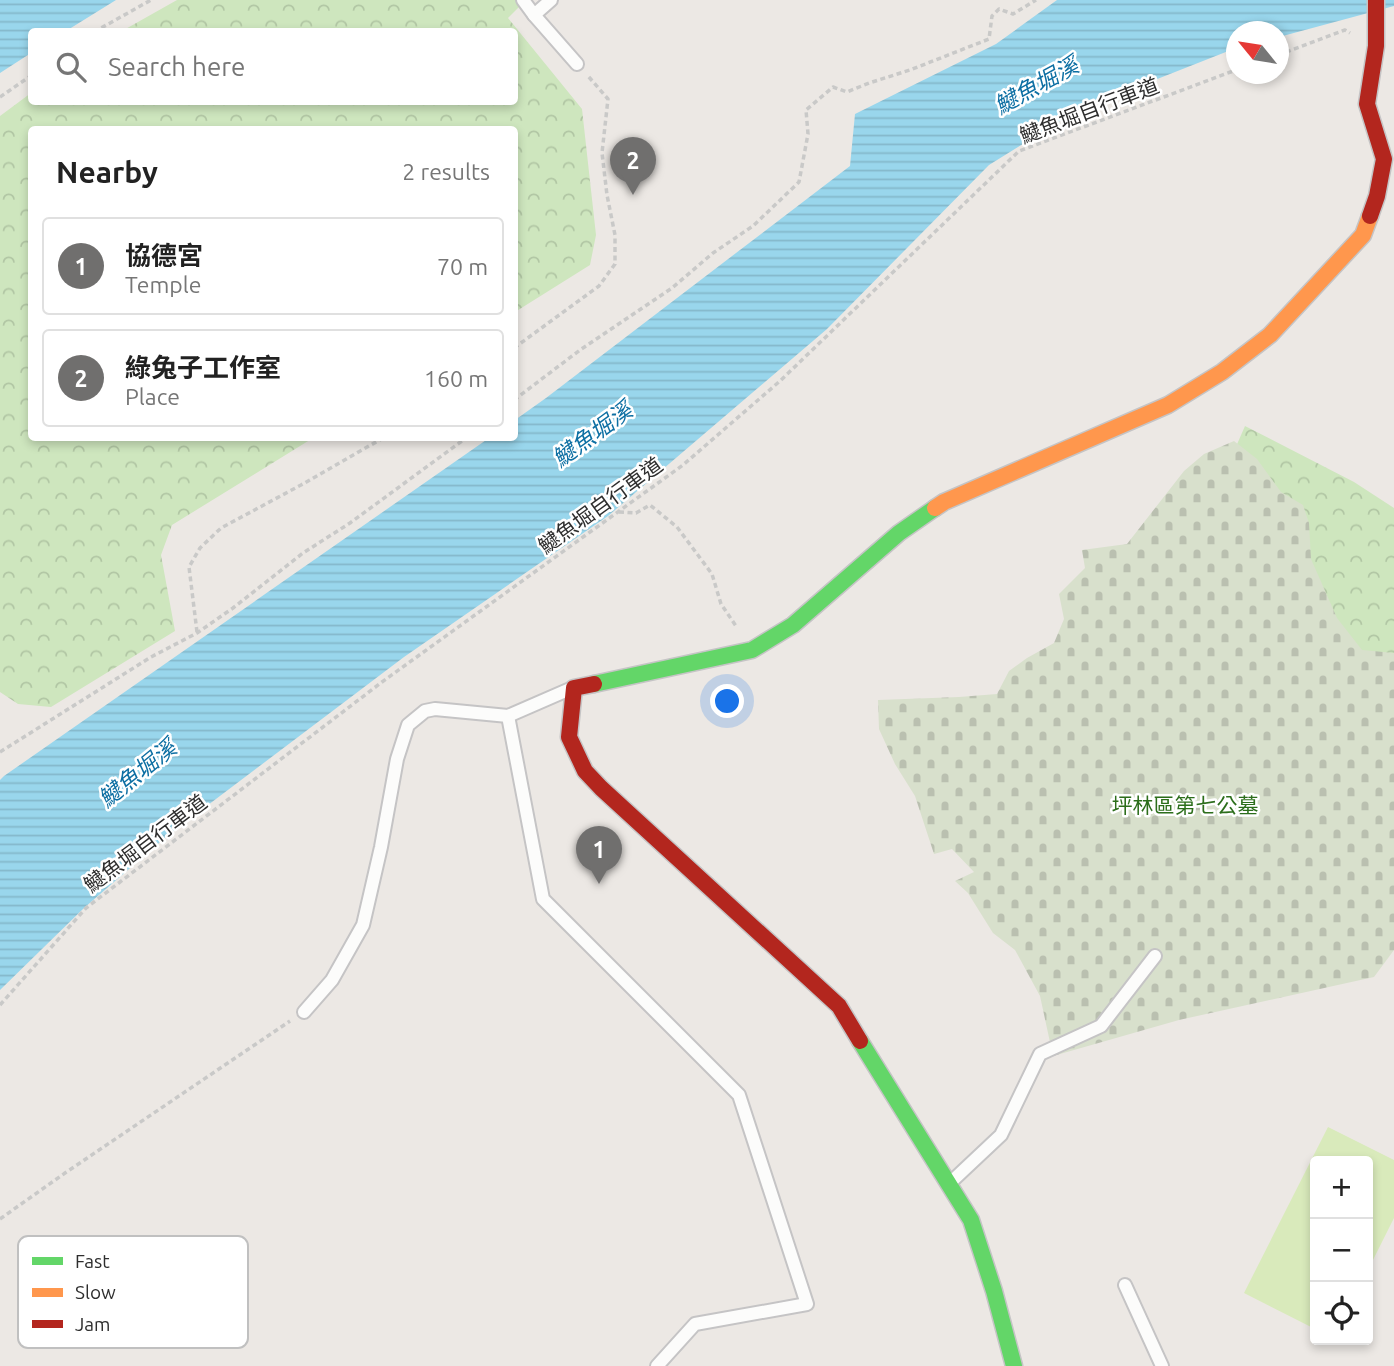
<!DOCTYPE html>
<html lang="en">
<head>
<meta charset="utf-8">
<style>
  body { margin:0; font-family:Ubuntu,"Noto Sans TC",sans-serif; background:#f6f6f6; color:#222 }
  .controls { position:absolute; right:21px; bottom:21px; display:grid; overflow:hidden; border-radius:7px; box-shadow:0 4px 10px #0003 }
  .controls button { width:63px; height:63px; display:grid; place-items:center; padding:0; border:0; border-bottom:2px solid #e0e0e0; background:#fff; color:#222; font:35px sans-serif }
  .compass { position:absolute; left:1226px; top:21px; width:63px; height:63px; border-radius:50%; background:#fff; box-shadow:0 4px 10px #0003; rotate:300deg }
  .you { position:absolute; left:728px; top:702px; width:24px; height:24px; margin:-18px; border:5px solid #fff; border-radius:50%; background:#1a73e8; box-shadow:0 0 0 10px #1a73e833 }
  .badge { display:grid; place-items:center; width:46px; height:46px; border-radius:50%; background:#706f6e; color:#fff; font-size:23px; font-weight:700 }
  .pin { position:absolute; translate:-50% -58px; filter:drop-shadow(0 2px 4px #0008) }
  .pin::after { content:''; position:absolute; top:37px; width:24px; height:21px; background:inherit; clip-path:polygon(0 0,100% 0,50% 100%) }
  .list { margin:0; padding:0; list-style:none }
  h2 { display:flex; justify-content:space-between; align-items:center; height:91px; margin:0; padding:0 28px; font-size:30px }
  h2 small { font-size:23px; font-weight:400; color:#767676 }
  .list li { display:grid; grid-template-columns:46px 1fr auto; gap:21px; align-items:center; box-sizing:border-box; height:98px; margin:0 14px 14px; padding:0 14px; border:2px solid #e0e0e0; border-radius:7px }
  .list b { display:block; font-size:26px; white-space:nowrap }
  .list p { margin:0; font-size:23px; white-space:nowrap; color:#767676 }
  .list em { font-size:23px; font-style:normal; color:#767676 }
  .icon { flex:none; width:38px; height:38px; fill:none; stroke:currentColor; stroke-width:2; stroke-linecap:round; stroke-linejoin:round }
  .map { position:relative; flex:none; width:1394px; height:1366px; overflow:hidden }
  .search { position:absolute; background:#fff; box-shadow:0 4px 10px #0003; left:28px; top:28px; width:490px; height:77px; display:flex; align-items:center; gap:18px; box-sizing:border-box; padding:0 24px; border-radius:7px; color:#767676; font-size:26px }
  .panel { position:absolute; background:#fff; box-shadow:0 4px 10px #0003; left:28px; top:126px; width:490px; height:315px; border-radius:7px }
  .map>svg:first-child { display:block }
  .forest { fill:url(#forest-crowns) }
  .cemetery { fill:url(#cemetery-stones) }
  .pitch { fill:#d9eabb }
  .water { fill:url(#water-rules) }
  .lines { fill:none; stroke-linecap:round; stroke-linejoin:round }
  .lane-casing { stroke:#c5c4c5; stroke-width:16 }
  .fast-casing { stroke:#c5c4c5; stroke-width:19 }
  .slow-casing { stroke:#c5c4c5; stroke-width:19 }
  .jam-casing { stroke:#c5c4c5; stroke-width:19 }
  .path { stroke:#c9c9c8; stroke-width:3.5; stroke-dasharray:5 3.5; stroke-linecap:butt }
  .lane { stroke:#fcfcfb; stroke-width:12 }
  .fast { stroke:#63d668; stroke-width:16 }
  .slow { stroke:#ff974d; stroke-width:16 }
  .jam { stroke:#b3261e; stroke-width:16 }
  .labels { text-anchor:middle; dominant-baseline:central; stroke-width:5; stroke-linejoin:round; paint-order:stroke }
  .street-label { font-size:21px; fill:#2e2e2e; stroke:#fff }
  .park-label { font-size:21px; fill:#2c6e1b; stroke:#fff }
  .water-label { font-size:23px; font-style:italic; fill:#0d6fa3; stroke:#fff }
  .key { fill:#fff; stroke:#c0c0c0; stroke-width:2 }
  .key-label { font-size:19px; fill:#2e2e2e }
</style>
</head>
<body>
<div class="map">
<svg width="1394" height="1366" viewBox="0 0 1394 1366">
  <defs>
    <pattern id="forest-crowns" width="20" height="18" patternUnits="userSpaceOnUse" patternTransform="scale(1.75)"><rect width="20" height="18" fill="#cee6be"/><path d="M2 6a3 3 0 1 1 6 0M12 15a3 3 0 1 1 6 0" fill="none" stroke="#b1c6a4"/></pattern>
    <pattern id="cemetery-stones" width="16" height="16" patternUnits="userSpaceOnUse" patternTransform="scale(1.75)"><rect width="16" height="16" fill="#d8e0cc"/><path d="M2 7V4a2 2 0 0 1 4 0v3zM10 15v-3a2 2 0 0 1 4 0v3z" fill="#bac0b0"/></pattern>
    <pattern id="water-rules" width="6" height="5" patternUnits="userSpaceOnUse" patternTransform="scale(1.75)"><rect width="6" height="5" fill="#99d6ec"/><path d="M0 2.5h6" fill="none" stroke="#84b8cb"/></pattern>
  </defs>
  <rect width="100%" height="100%" fill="#ece8e4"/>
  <g class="forest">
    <polygon points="177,0 526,0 508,18 582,109 596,235 590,265 515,312 514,130 32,130 32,438 313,438 172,525 161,555 175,631 51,707 18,704 0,692 0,116 31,93 32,102 514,102 514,32 122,31"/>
    <polygon points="1245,426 1354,482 1394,508 1394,759 1231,458"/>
  </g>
  <polygon class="cemetery" points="1234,441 1257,459 1281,492 1303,505 1309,523 1311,559 1337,618 1362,650 1394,653 1394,950 1374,977 1179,1020 1053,1056 1040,996 1015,950 993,933 968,893 955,881 974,872 952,849 934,854 915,796 895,764 879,729 878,700 959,697 997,694 1009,671 1027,658 1054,643 1064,619 1059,594 1085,568 1082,550 1127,544 1184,471 1204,454"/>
  <polygon class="pitch" points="1328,1127 1394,1160 1394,1218 1368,1270 1368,1161 1315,1161 1315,1329 1244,1293"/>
  <g class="water">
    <polygon points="0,0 116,0 66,31 32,32 31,53 0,73"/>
    <polygon points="1057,0 1394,0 1394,6 1279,37 1278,32 1236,32 1236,48 1076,111 989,165 827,329 608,516 404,657 167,836 84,908 0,990 0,780 4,776 489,438 514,438 515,420 546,398 850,166 855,114 996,44"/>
  </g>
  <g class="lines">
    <g class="lane-casing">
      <g id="lane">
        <polyline points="523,0 534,15 577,64"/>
        <polyline points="534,15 551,0"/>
        <polyline points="508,716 543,899 739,1095 807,1304 695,1324 657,1366"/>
        <polyline points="304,1012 332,980 363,925 381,847 397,759 408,725 425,711 435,709 508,716 570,689"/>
        <polyline points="951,1182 1001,1135 1040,1054 1101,1026 1155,956"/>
        <polyline points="1125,1285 1162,1366"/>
      </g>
    </g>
    <g class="fast-casing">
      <g id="fast">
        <polyline points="594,684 752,650 793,625 899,533 935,508"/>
        <polyline points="860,1041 971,1220 994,1291 1014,1366"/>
      </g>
    </g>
    <g class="slow-casing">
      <polyline id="slow" points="935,508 944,502 1168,405 1222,372 1270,335 1363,235 1370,216"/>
    </g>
    <g class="jam-casing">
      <g id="jam">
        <polyline points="1370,216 1377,196 1384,159 1367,104 1376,46 1376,0"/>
        <polyline points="594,684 574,688 569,737 585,771 601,788 839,1006 860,1041"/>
      </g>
    </g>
    <g class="path">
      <polyline points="94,32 151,0"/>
      <polyline points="1278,55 1345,30 1350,33"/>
      <polyline points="0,97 32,75"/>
      <polyline points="514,348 599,286 615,264 615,235 607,195 602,153 608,99 588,76"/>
      <polyline points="514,400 580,350 672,288 713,253 753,226 799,182 808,134 806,110 833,87 847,92 869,83 910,70 989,39 992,16 999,9 1013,14 1036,0"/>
      <polyline points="619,512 636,513 650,505 677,527 712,574 721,604 736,626"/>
      <polyline points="197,632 189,567 200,548 221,528 301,485 383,438"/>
      <polyline points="0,752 151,657 197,633 233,608 303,553 350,523 466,438"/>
      <polyline points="0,1005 86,908 382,682 683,465 780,381 1019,151 1236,70"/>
      <polyline points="0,1219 65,1173 290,1021"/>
    </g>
    <use href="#lane" class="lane"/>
    <use href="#fast" class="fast"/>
    <use href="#slow" class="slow"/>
    <use href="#jam" class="jam"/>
  </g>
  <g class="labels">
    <g class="street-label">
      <text transform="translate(1089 110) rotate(-21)">𩻸魚堀自行車道</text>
      <text transform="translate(600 505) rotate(-36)">𩻸魚堀自行車道</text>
      <text transform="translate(145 843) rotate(-37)">𩻸魚堀自行車道</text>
    </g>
    <g class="park-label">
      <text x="1185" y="805">坪林區第七公墓</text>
    </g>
    <g class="water-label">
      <text transform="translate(1036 85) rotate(-29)">𩻸魚堀溪</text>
      <text transform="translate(592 434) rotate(-36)">𩻸魚堀溪</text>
      <text transform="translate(137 773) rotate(-39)">𩻸魚堀溪</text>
    </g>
  </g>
  <rect x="18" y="1236" width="230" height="112" rx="10" class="key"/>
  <rect x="32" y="1257" width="31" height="8" fill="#63d668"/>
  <rect x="32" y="1288" width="31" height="9" fill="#ff974d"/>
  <rect x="32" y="1320" width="31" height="8" fill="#b3261e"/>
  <g class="key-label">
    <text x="75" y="1268">Fast</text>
    <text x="75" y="1299">Slow</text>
    <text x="75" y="1331">Jam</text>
  </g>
</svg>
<div class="controls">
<button>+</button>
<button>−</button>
<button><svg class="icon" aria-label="locate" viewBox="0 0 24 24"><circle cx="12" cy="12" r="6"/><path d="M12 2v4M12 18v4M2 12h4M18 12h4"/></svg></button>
</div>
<svg class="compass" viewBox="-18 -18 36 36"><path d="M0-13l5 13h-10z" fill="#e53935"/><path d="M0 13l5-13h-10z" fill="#767676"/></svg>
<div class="you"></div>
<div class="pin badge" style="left:599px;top:884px">1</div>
<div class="pin badge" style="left:633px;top:195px">2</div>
<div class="search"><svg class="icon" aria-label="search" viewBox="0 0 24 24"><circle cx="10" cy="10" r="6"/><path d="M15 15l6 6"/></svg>Search here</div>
<section class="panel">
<h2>Nearby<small>2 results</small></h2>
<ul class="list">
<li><span class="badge">1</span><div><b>協德宮</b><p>Temple</p></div><em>70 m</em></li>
<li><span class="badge">2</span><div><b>綠兔子工作室</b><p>Place</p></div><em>160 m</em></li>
</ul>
</section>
</div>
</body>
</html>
